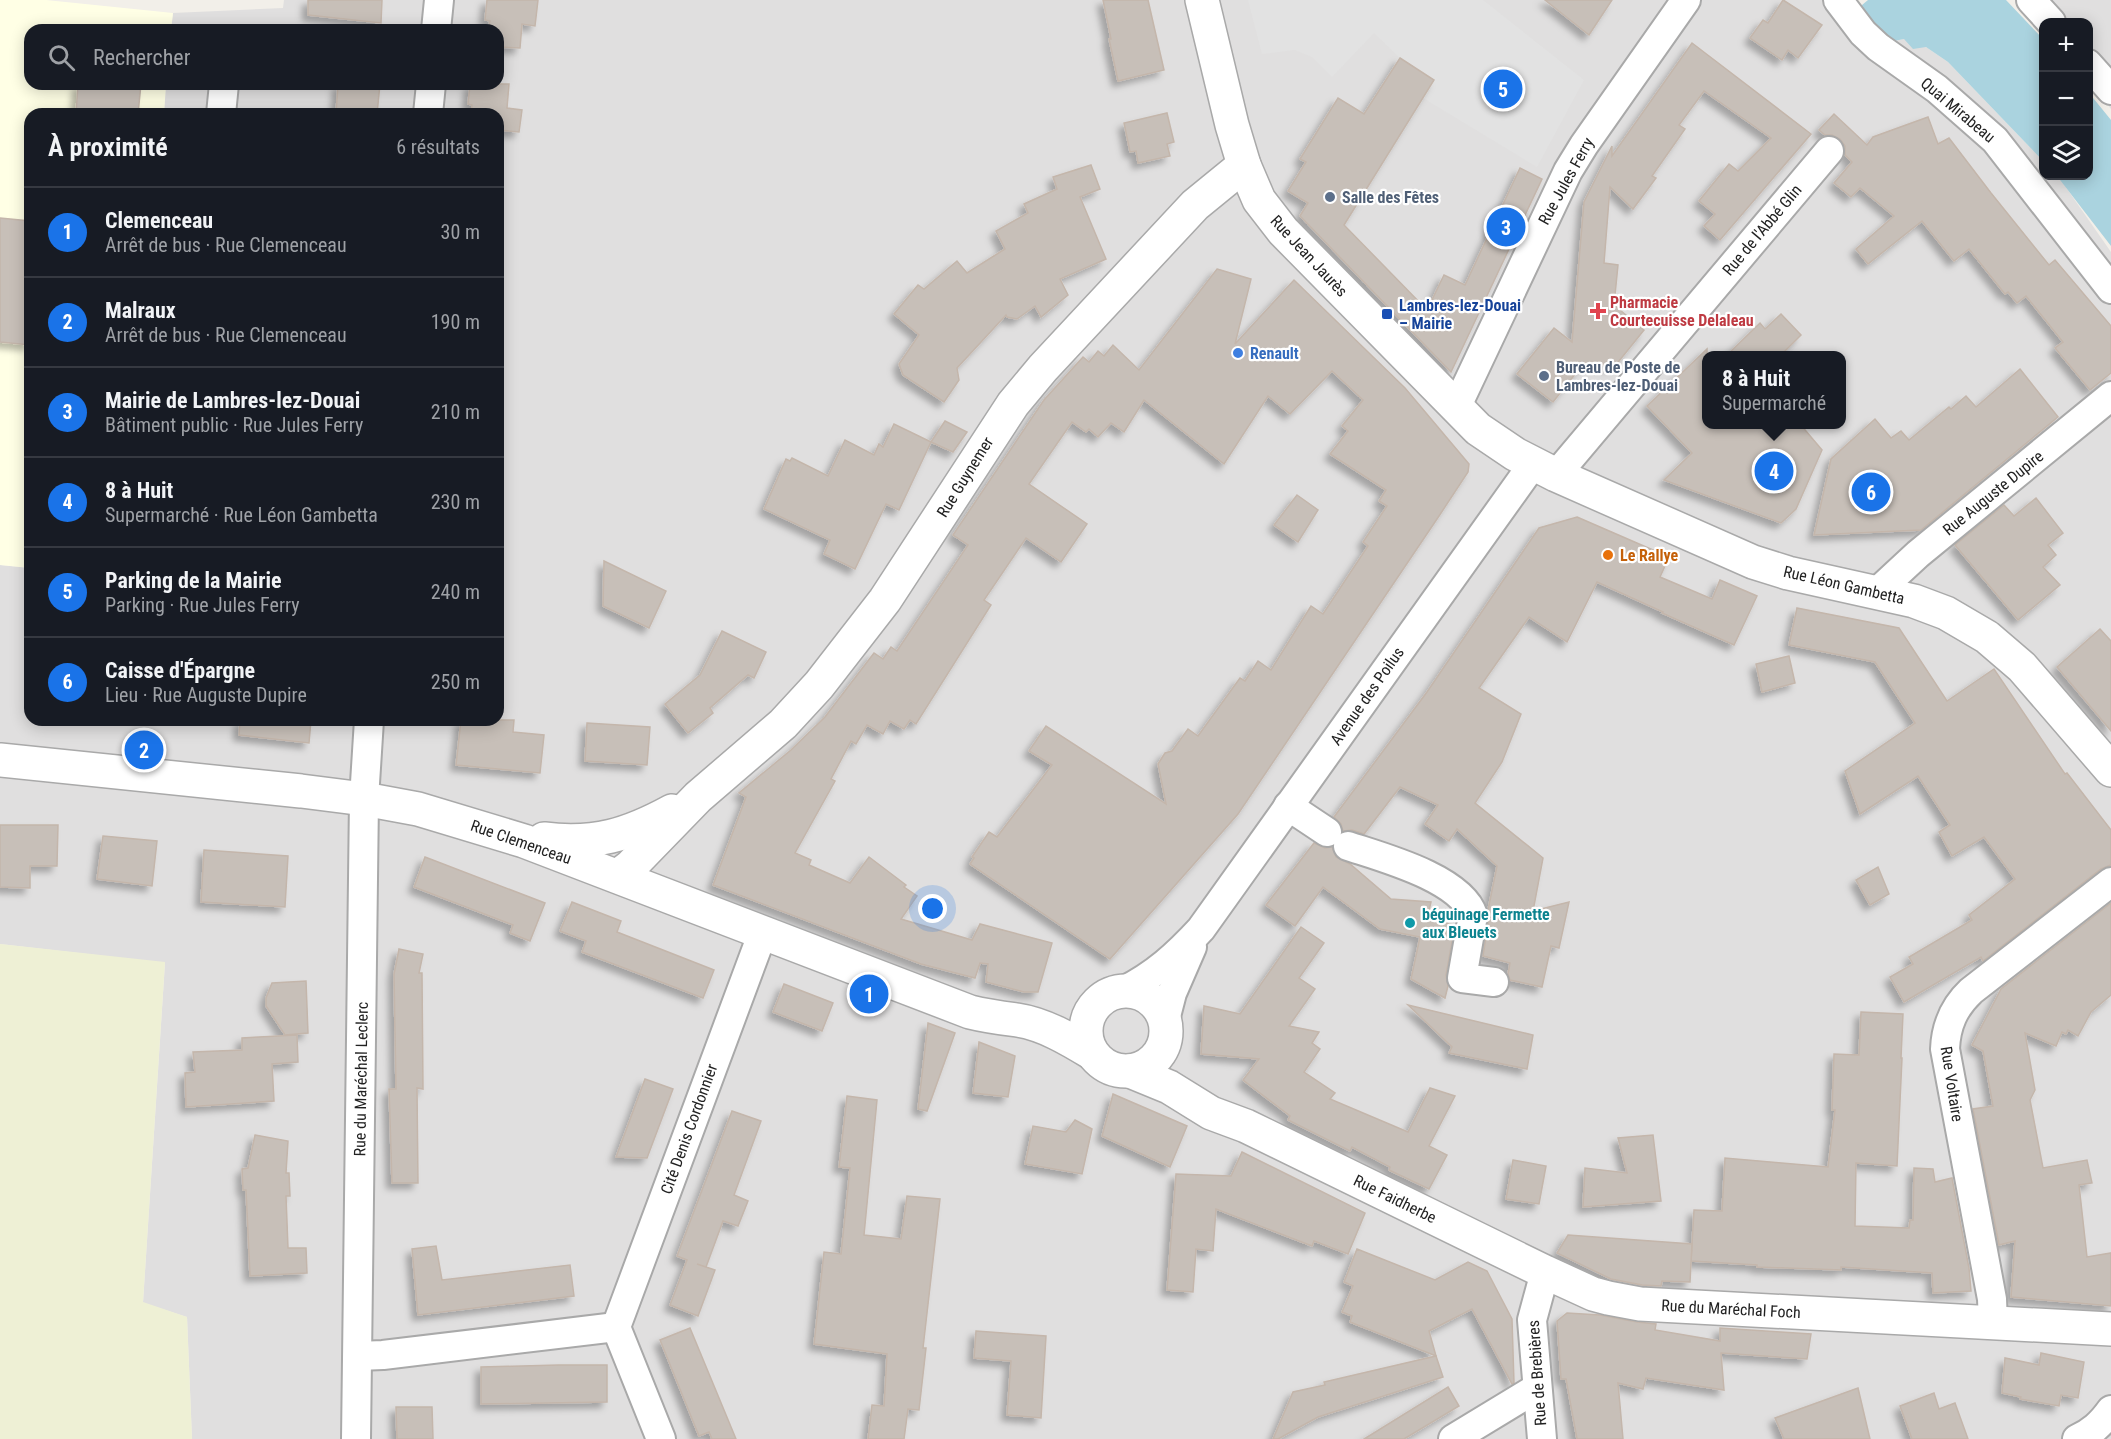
<!DOCTYPE html>
<html lang="fr">
<head>
<meta charset="utf-8">
<style>
  body { margin:0; font-family:"Roboto Condensed",sans-serif; background:#242831; color:#f1f3f6 }
  .controls { position:absolute; right:18px; top:18px; display:grid; overflow:hidden; border-radius:12px; box-shadow:0 3px 15px #0003 }
  .controls button { width:54px; height:54px; display:grid; place-items:center; padding:0; border:0; border-bottom:2px solid #363941; background:#171b24; color:#f1f3f6; font:30px sans-serif }
  .you { position:absolute; left:933px; top:909px; width:21px; height:21px; margin:-15px; border:4px solid #fff; border-radius:50%; background:#1a73e8; box-shadow:0 0 0 9px #1a73e833 }
  .badge { display:grid; place-items:center; width:39px; height:39px; border-radius:50%; background:#1a73e8; color:#fff; font-size:20px; font-weight:700 }
  .pin { position:absolute; translate:-50% -50%; border:3px solid #fff; box-shadow:0 2px 6px #0006 }
  .popup { position:absolute; left:1702px; top:351px; width:144px; height:78px; box-sizing:border-box; display:grid; place-content:center; border-radius:12px; background:#171b24; filter:drop-shadow(0 2px 4px #0005); font-size:20px; white-space:nowrap; color:#9ea1a6 }
  .popup b { font-size:22px; color:#f1f3f6 }
  .popup::after { content:''; position:absolute; left:50%; top:100%; margin-left:-12px; border:12px solid transparent; border-top-color:#171b24 }
  .list { margin:0; padding:0; list-style:none }
  h2 { display:flex; justify-content:space-between; align-items:center; height:78px; margin:0; padding:0 24px; font-size:26px }
  h2 small { font-size:20px; font-weight:400; color:#9ea1a6 }
  .list li { display:grid; grid-template-columns:39px 1fr auto; gap:18px; align-items:center; box-sizing:border-box; height:90px; padding:0 24px; border-top:2px solid #363941 }
  .list b { display:block; font-size:22px; white-space:nowrap }
  .list p { margin:0; font-size:20px; white-space:nowrap; color:#9ea1a6 }
  .list em { font-size:20px; font-style:normal; color:#9ea1a6 }
  .icon { flex:none; width:33px; height:33px; fill:none; stroke:currentColor; stroke-width:2; stroke-linecap:round; stroke-linejoin:round }
  .map { position:relative; flex:none; width:2111px; height:1439px; overflow:hidden }
  .search { position:absolute; background:#171b24; box-shadow:0 3px 15px #0003; left:24px; top:24px; width:480px; height:66px; display:flex; align-items:center; gap:15px; box-sizing:border-box; padding:0 21px; border-radius:18px; color:#9ea1a6; font-size:22px }
  .panel { position:absolute; background:#171b24; box-shadow:0 3px 15px #0003; left:24px; top:108px; width:480px; height:618px; border-radius:18px }
  .map>svg:first-child { display:block }
  .residential { fill:#e0dfdf; fill-rule:evenodd }
  .education { fill:#ffffe5 }
  .farmland { fill:#eef0d5 }
  .parking { fill:#e2e2e2 }
  .water { fill:#aad3df }
  .building { fill:#c7bfb8; stroke:#c4b6ab; stroke-width:1.5; filter:url(#shadow) }
  .lines { fill:none; stroke-linecap:round; stroke-linejoin:round }
  .minor-casing { stroke:#a9a9a9; stroke-width:32 }
  .tertiary-casing { stroke:#a9a9a9; stroke-width:36 }
  .minor { stroke:#fff; stroke-width:28 }
  .tertiary { stroke:#fff; stroke-width:33 }
  .service-dot { fill:#5c6f8a; stroke:#fff; stroke-width:2 }
  .health-dot { fill:#e0444e; stroke:#fff; stroke-width:2 }
  .transit-dot { fill:#1a4fb4; stroke:#fff; stroke-width:2 }
  .shop-dot { fill:#3f7fe0; stroke:#fff; stroke-width:2 }
  .food-dot { fill:#e8710a; stroke:#fff; stroke-width:2 }
  .culture-dot { fill:#0f9aa8; stroke:#fff; stroke-width:2 }
  .labels { text-anchor:middle; dominant-baseline:central; stroke-width:4.5; stroke-linejoin:round; paint-order:stroke }
  .street-label { font-size:16px; fill:#222; stroke:#fff }
  .service-label { font-size:16px; font-weight:bold; fill:#4e5e75; stroke:#fff; text-anchor:start }
  .health-label { font-size:16px; font-weight:bold; fill:#be3a42; stroke:#fff; text-anchor:start }
  .transit-label { font-size:16px; font-weight:bold; fill:#164399; stroke:#fff; text-anchor:start }
  .shop-label { font-size:16px; font-weight:bold; fill:#366cbe; stroke:#fff; text-anchor:start }
  .food-label { font-size:16px; font-weight:bold; fill:#c56008; stroke:#fff; text-anchor:start }
  .culture-label { font-size:16px; font-weight:bold; fill:#0d838f; stroke:#fff; text-anchor:start }
</style>
</head>
<body>
<div class="map">
<svg width="2111" height="1439" viewBox="0 0 2111 1439">
  <defs>
    <filter id="shadow"><feDropShadow dx="-5.5" dy="5.5" stdDeviation="3" flood-color="#0004"/></filter>
  </defs>
  <rect width="100%" height="100%" fill="#f2efe9"/>
  <g class="residential">
    <path d="M284,0H1846L1894,41L1904,39L1926,47L1948,62L2043,161L2044,176H2058L2111,252V1439H192L187,1317L143,1303L165,963L0,944V565L30,568V720H498V114H164L166,84H498V30H171L173,13L283,8ZM1706,356H1842V424H1706Z"/>
    <polygon points="2019,0 2111,0 2111,109 2089,82 2088,22 2044,22"/>
  </g>
  <polygon class="education" points="0,0 46,0 173,13 171,30 30,30 30,84 166,84 164,114 30,114 30,568 0,565"/>
  <polygon class="farmland" points="0,944 165,962 143,1302 187,1317 192,1439 0,1439"/>
  <polygon class="parking" points="1248,0 1483,0 1584,80 1537,167 1423,98 1434,80 1400,58 1374,33 1332,77 1312,57 1295,50 1262,54"/>
  <g class="water">
    <polygon points="1868,0 2006,0 2043,39 2043,161 1948,62 1926,47 1913,49 1904,39 1894,41 1886,46 1856,10"/>
    <polygon points="2089,93 2111,120 2111,246 2057,176 2088,176"/>
  </g>
  <g class="building">
    <polygon points="308,0 382,0 381,23 308,15"/>
    <polygon points="487,0 538,0 535,26 522,24 520,48 498,47 498,30 488,30 490,21 485,20"/>
    <polygon points="1103,0 1148,0 1164,70 1118,81 1109,39 1111,39"/>
    <polygon points="1545,0 1612,0 1589,35"/>
    <polygon points="1783,0 1822,25 1798,58 1788,50 1782,60 1750,38 1763,20 1768,23"/>
    <polygon points="1692,43 1811,134 1720,240 1704,226 1715,214 1699,201 1729,164 1738,171 1771,138 1704,91 1679,125 1685,129 1652,176 1656,178 1633,209 1610,187 1604,263 1618,265 1614,305 1644,330 1615,366 1584,363 1553,402 1517,374 1554,328 1572,342 1584,202 1612,146 1612,156"/>
    <polygon points="1400,58 1434,80 1344,225 1427,310 1444,275 1465,285 1520,168 1542,179 1451,372 1300,216 1308,203 1288,191 1306,162 1300,159 1338,98 1364,114"/>
    <polygon points="78,84 141,84 138,114 76,114"/>
    <polygon points="338,84 380,84 377,114 336,114"/>
    <polygon points="470,84 509,84 507,108 522,110 519,132 498,130 498,114 471,114 472,105 468,104"/>
    <polygon points="1167,113 1174,142 1167,144 1170,156 1138,163 1136,151 1130,152 1124,123"/>
    <polygon points="1834,114 1867,145 1873,137 1928,117 1938,144 1949,138 1991,193 2049,265 2055,260 2111,326 2111,373 2090,390 2055,348 2063,342 2026,296 2017,303 2008,292 2005,294 1969,249 1954,261 1922,221 1868,264 1856,249 1894,216 1860,188 1851,197 1834,183 1852,162 1845,155 1845,146 1840,139 1832,135 1825,135 1819,130"/>
    <polygon points="1091,165 1100,189 1080,197 1106,259 1060,279 1068,295 1041,317 1035,306 1017,319 1007,317 1006,315 957,368 959,380 944,402 903,375 899,364 919,335 894,314 918,285 924,289 957,261 967,273 1005,249 996,231 1028,213 1024,204 1057,189 1053,177"/>
    <polygon points="0,218 30,221 30,345 0,342"/>
    <polygon points="1217,269 1251,279 1235,344 1294,280 1405,388 1469,464 1468,472 1439,516 1238,814 1110,959 970,864 974,858 972,857 989,832 997,837 1052,765 1029,751 1046,726 1166,804 1158,764 1165,753 1172,751 1188,729 1198,736 1240,678 1245,681 1258,661 1271,670 1311,606 1323,614 1368,546 1363,542 1387,506 1379,501 1386,490 1330,454 1348,431 1342,426 1363,400 1332,371 1290,414 1268,396 1224,464 1144,400 1124,432 1111,423 1098,437 1089,429 1086,432 1072,422 1029,484 1087,524 1061,562 1026,538 984,600 991,605 916,724 910,720 904,729 890,721 883,734 867,725 856,744 851,741 831,779 835,781 795,853 811,860 809,865 850,883 869,857 906,885 904,887 917,896 901,919 972,940 980,924 1052,943 1038,992 1024,992 986,982 988,964 980,963 975,978 921,964 713,885 746,797 739,793 791,750 825,717 874,653 883,659 891,647 897,651 968,545 953,535 1044,400 1083,357 1089,362 1098,351 1104,356 1113,345 1139,370"/>
    <polygon points="1781,314 1801,335 1780,356 1726,356 1760,323 1765,329"/>
    <polygon points="1707,349 1707,424 1800,424 1822,450 1796,509 1781,523 1664,480 1692,453 1647,406"/>
    <polygon points="2020,369 2058,417 1921,530 1814,535 1831,459 1875,419 1891,438 1901,431 1909,440 1949,407 1951,409 1966,396 1976,407"/>
    <polygon points="945,421 967,432 953,452 931,442 899,510 886,504 855,569 824,554 830,540 764,509 786,459 790,461 792,458 828,476 845,440 874,455 879,444 883,447 894,424 931,442"/>
    <polygon points="1297,495 1318,510 1298,542 1274,525"/>
    <polygon points="2036,498 2063,533 2048,545 2056,555 2043,567 2060,585 2018,620 1955,545 2004,505 2014,516"/>
    <polygon points="1577,517 1669,557 1660,577 1712,599 1720,580 1757,596 1734,645 1662,613 1663,612 1597,582 1567,642 1529,617 1479,688 1521,714 1502,762 1475,803 1543,858 1533,911 1569,902 1559,948 1551,946 1542,987 1510,980 1508,974 1510,963 1483,956 1489,918 1488,910 1497,866 1457,829 1449,841 1425,824 1438,805 1400,787 1364,834 1352,830 1343,831 1341,824 1334,817 1427,692 1539,528"/>
    <polygon points="604,561 666,591 649,628 603,606"/>
    <polygon points="1797,608 1899,628 1947,701 1994,669 2065,774 2067,773 2111,830 2111,865 2101,869 1983,961 1981,957 1904,1002 1890,977 1913,964 1909,957 1972,920 1969,915 2015,879 1984,837 1952,856 1939,832 1950,825 1918,776 1860,814 1845,771 1915,723 1875,662 1789,645"/>
    <polygon points="2100,629 2111,641 2111,731 2057,667"/>
    <polygon points="722,631 766,652 754,678 748,675 710,708 713,713 688,733 665,704 700,675"/>
    <polygon points="1789,656 1795,683 1762,692 1756,664"/>
    <polygon points="240,720 311,720 309,743 239,735"/>
    <polygon points="461,720 514,720 513,732 544,735 540,773 456,765"/>
    <polygon points="587,723 650,727 647,765 585,761"/>
    <polygon points="0,825 58,825 57,866 30,866 30,888 0,887"/>
    <polygon points="103,836 157,841 152,886 97,879"/>
    <polygon points="1314,843 1325,848 1332,847 1336,857 1350,864 1391,899 1431,902 1427,919 1455,925 1446,975 1448,986 1445,998 1411,979 1420,937 1380,929 1323,887 1295,926 1266,905"/>
    <polygon points="204,850 288,856 285,907 201,902"/>
    <polygon points="425,857 545,903 530,941 510,933 513,925 414,887"/>
    <polygon points="1878,867 1889,894 1870,905 1856,880"/>
    <polygon points="572,902 621,921 617,932 714,970 703,998 582,952 586,941 560,931"/>
    <polygon points="2111,903 2111,995 2091,1012 2078,1036 2068,1030 2066,1034 2062,1032 2056,1046 2025,1033 2035,1090 2030,1100 2043,1168 2087,1160 2092,1183 2079,1185 2087,1257 2111,1253 2111,1306 2011,1297 2015,1241 1999,1245 1973,1109 1993,1106 1983,1051 1972,1045 2001,989"/>
    <polygon points="1301,927 1324,943 1299,978 1315,989 1289,1026 1319,1032 1312,1043 1320,1049 1304,1072 1335,1093 1330,1099 1408,1132 1430,1088 1455,1096 1429,1146 1447,1155 1429,1189 1389,1170 1390,1167 1352,1147 1350,1151 1288,1120 1290,1116 1243,1080 1259,1059 1201,1054 1204,1006 1240,1014"/>
    <polygon points="399,949 423,954 419,973 422,973 423,1089 417,1088 418,1183 392,1183 389,1089 396,1089 394,974"/>
    <polygon points="306,981 308,1033 285,1035 266,1006 266,998 272,983"/>
    <polygon points="784,984 833,1003 822,1031 773,1012"/>
    <polygon points="1408,1005 1533,1035 1527,1069 1449,1053 1452,1047"/>
    <polygon points="1861,1012 1903,1014 1901,1058 1902,1058 1897,1166 1856,1163 1855,1226 1909,1228 1910,1220 1913,1220 1914,1168 1933,1169 1935,1182 1952,1178 1969,1268 1971,1291 1933,1293 1932,1273 1841,1267 1841,1270 1757,1267 1757,1265 1691,1261 1694,1210 1722,1211 1725,1158 1828,1167 1835,1110 1832,1110 1834,1054 1859,1055"/>
    <polygon points="928,1023 955,1033 927,1111 918,1109"/>
    <polygon points="297,1035 298,1062 272,1064 274,1101 186,1107 185,1073 195,1072 193,1052 242,1050 242,1038"/>
    <polygon points="979,1042 1015,1056 1008,1097 973,1093"/>
    <polygon points="645,1079 673,1089 647,1158 616,1157"/>
    <polygon points="1113,1094 1187,1126 1170,1167 1102,1136"/>
    <polygon points="847,1096 877,1100 864,1235 901,1239 907,1196 940,1199 923,1348 926,1348 919,1410 908,1409 904,1439 868,1439 872,1405 884,1406 887,1354 814,1344 824,1252 841,1254 850,1168 839,1167"/>
    <polygon points="732,1111 761,1121 734,1195 748,1201 738,1226 723,1221 706,1267 697,1264 715,1270 698,1316 670,1305 687,1260 677,1256"/>
    <polygon points="1075,1120 1092,1129 1082,1174 1025,1164 1033,1126 1066,1132"/>
    <polygon points="255,1135 288,1141 286,1173 289,1173 290,1196 286,1196 288,1248 306,1248 307,1273 250,1276 246,1190 243,1190 242,1169 248,1168"/>
    <polygon points="1653,1135 1661,1201 1583,1207 1585,1168 1627,1173 1618,1138"/>
    <polygon points="1242,1152 1365,1213 1348,1254 1314,1241 1312,1246 1216,1209 1213,1251 1196,1249 1193,1292 1167,1290 1176,1174 1231,1176"/>
    <polygon points="1513,1160 1546,1166 1539,1204 1506,1199"/>
    <polygon points="1568,1235 1692,1244 1690,1282 1662,1281 1661,1286 1642,1285 1611,1279 1557,1253"/>
    <polygon points="436,1246 442,1280 570,1265 574,1296 418,1315 412,1249"/>
    <polygon points="1357,1249 1435,1280 1468,1262 1487,1271 1512,1319 1514,1383 1512,1384 1472,1309 1429,1331 1436,1356 1350,1322 1352,1316 1342,1312 1353,1286 1344,1282"/>
    <polygon points="1567,1313 1600,1315 1637,1322 1656,1324 1655,1330 1720,1341 1720,1328 1811,1334 1807,1359 1721,1353 1724,1390 1646,1378 1643,1389 1618,1383 1623,1439 1577,1439 1566,1379 1561,1379 1557,1321"/>
    <polygon points="690,1328 736,1439 712,1439 709,1432 699,1436 660,1340"/>
    <polygon points="976,1331 1046,1336 1041,1418 1007,1415 1011,1361 974,1358"/>
    <polygon points="2041,1353 2084,1362 2078,1398 2061,1395 2059,1406 2020,1399 2021,1397 2002,1393 2005,1358 2039,1365"/>
    <polygon points="1436,1356 1443,1377 1318,1417 1278,1439 1273,1439 1293,1392 1325,1385 1324,1382"/>
    <polygon points="558,1365 607,1365 607,1402 481,1404 481,1367"/>
    <polygon points="1448,1387 1459,1406 1404,1439 1364,1439"/>
    <polygon points="1858,1388 1870,1439 1784,1439 1775,1418"/>
    <polygon points="1934,1393 1939,1409 1955,1403 1968,1439 1912,1439 1900,1406"/>
    <polygon points="396,1407 432,1407 433,1439 397,1439"/>
  </g>
  <g class="lines">
    <g class="minor-casing">
      <g id="minor">
        <polyline points="1838,0 1863,33 1878,47 1937,89 1995,140 2111,289"/>
        <polyline points="2031,0 2051,22"/>
        <polyline points="436,30 439,0"/>
        <polyline points="2088,64 2111,90"/>
        <polyline points="221,114 224,84"/>
        <polyline points="428,114 431,84"/>
        <polyline points="1456,408 1568,171 1584,145 1686,0"/>
        <polyline points="1556,475 1829,151"/>
        <polyline points="1877,592 1918,554 2111,396"/>
        <polyline points="1288,806 1327,832"/>
        <path d="M1348,846C1381,857 1461,878 1473,915L1462,978L1494,982"/>
        <path d="M1123,991C1155,975 1177,955 1201,929L1533,464"/>
        <polyline points="1165,1020 1172,993 1192,947"/>
        <path d="M1993,1323L1992,1299L1945,1049C1946,1025 1954,1007 1971,991L2111,882"/>
        <polyline points="358,1356 383,1355 616,1327"/>
        <polyline points="356,1439 364,799 369,720"/>
        <polyline points="661,1439 616,1327 763,932"/>
        <polyline points="1453,1439 1537,1388"/>
        <polyline points="1542,1439 1532,1320 1545,1272"/>
        <path d="M2077,1439C2092,1432 2101,1424 2111,1410"/>
      </g>
    </g>
    <g class="tertiary-casing">
      <g id="tertiary">
        <polyline points="1202,0 1232,125 1244,165 1259,200 1283,231 1478,429 1515,454 1556,475 1753,562 1788,573 1914,601 1946,613 1987,637 2022,667 2111,770"/>
        <path d="M0,760L301,791L364,799L418,809L524,841L970,1012C986,1016 1001,1018 1017,1020C1044,1024 1069,1039 1092,1053"/>
        <path d="M544,839C595,845 628,835 672,811"/>
        <polyline points="618,876 631,866 698,797 783,724 819,685 885,600 1013,404 1043,368 1195,205 1244,165"/>
        <circle cx="1126" cy="1031" r="40"/>
        <polyline points="1130,1071 1169,1087 1211,1113 1246,1126 1545,1272 1593,1294 1608,1298 1640,1304 2111,1329"/>
      </g>
    </g>
    <use href="#minor" class="minor"/>
    <use href="#tertiary" class="tertiary"/>
  </g>
  <g class="service-dot">
    <circle cx="1330" cy="197" r="6"/>
    <circle cx="1544" cy="376" r="6"/>
  </g>
  <path class="health-dot" d="M1595 302h6v6h6v6h-6v6h-6v-6h-6v-6h6z"/>
  <rect class="transit-dot" x="1381" y="308" width="12" height="12" rx="3"/>
  <circle class="shop-dot" cx="1238" cy="353" r="6"/>
  <circle class="food-dot" cx="1608" cy="555" r="6"/>
  <circle class="culture-dot" cx="1410" cy="923" r="6"/>
  <g class="labels">
    <g class="street-label">
      <text transform="translate(1958 110) rotate(40)">Quai Mirabeau</text>
      <text transform="translate(1566 181) rotate(-61)">Rue Jules Ferry</text>
      <text transform="translate(1762 230) rotate(-50)">Rue de l'Abbé Glin</text>
      <text transform="translate(1309 256) rotate(47)">Rue Jean Jaurès</text>
      <text transform="translate(965 477) rotate(-58)">Rue Guynemer</text>
      <text transform="translate(1993 493) rotate(-39)">Rue Auguste Dupire</text>
      <text transform="translate(1844 585) rotate(13)">Rue Léon Gambetta</text>
      <text transform="translate(1367 696) rotate(-55)">Avenue des Poilus</text>
      <text transform="translate(521 842) rotate(19)">Rue Clemenceau</text>
      <text transform="translate(361 1079) rotate(-89)">Rue du Maréchal Leclerc</text>
      <text transform="translate(1952 1084) rotate(81)">Rue Voltaire</text>
      <text transform="translate(689 1129) rotate(-70)">Cité Denis Cordonnier</text>
      <text transform="translate(1395 1199) rotate(26)">Rue Faidherbe</text>
      <text transform="translate(1731 1309) rotate(3)">Rue du Maréchal Foch</text>
      <text transform="translate(1537 1373) rotate(-94)">Rue de Brebières</text>
    </g>
    <g class="service-label">
      <text x="1342" y="197">Salle des Fêtes</text>
      <text x="1556" y="367">Bureau de Poste de<tspan x="1556" dy="18">Lambres-lez-Douai</tspan></text>
    </g>
    <g class="health-label">
      <text x="1610" y="302">Pharmacie<tspan x="1610" dy="18">Courtecuisse Delaleau</tspan></text>
    </g>
    <g class="transit-label">
      <text x="1399" y="305">Lambres-lez-Douai<tspan x="1399" dy="18">– Mairie</tspan></text>
    </g>
    <g class="shop-label">
      <text x="1250" y="353">Renault</text>
    </g>
    <g class="food-label">
      <text x="1620" y="555">Le Rallye</text>
    </g>
    <g class="culture-label">
      <text x="1422" y="914">béguinage Fermette<tspan x="1422" dy="18">aux Bleuets</tspan></text>
    </g>
  </g>
</svg>
<div class="controls">
<button>+</button>
<button>−</button>
<button><svg class="icon" aria-label="layers" viewBox="0 0 24 24"><path d="M12 4l9 5-9 5-9-5zM3 14l9 5 9-5"/></svg></button>
</div>
<div class="you"></div>
<div class="pin badge" style="left:869px;top:994px">1</div>
<div class="pin badge" style="left:144px;top:750px">2</div>
<div class="pin badge" style="left:1506px;top:227px">3</div>
<div class="pin badge" style="left:1774px;top:471px">4</div>
<div class="popup"><b>8 à Huit</b>Supermarché</div>
<div class="pin badge" style="left:1503px;top:89px">5</div>
<div class="pin badge" style="left:1871px;top:492px">6</div>
<div class="search"><svg class="icon" aria-label="search" viewBox="0 0 24 24"><circle cx="10" cy="10" r="6"/><path d="M15 15l6 6"/></svg>Rechercher</div>
<section class="panel">
<h2>À proximité<small>6 résultats</small></h2>
<ul class="list">
<li><span class="badge">1</span><div><b>Clemenceau</b><p>Arrêt de bus · Rue Clemenceau</p></div><em>30 m</em></li>
<li><span class="badge">2</span><div><b>Malraux</b><p>Arrêt de bus · Rue Clemenceau</p></div><em>190 m</em></li>
<li><span class="badge">3</span><div><b>Mairie de Lambres-lez-Douai</b><p>Bâtiment public · Rue Jules Ferry</p></div><em>210 m</em></li>
<li><span class="badge">4</span><div><b>8 à Huit</b><p>Supermarché · Rue Léon Gambetta</p></div><em>230 m</em></li>
<li><span class="badge">5</span><div><b>Parking de la Mairie</b><p>Parking · Rue Jules Ferry</p></div><em>240 m</em></li>
<li><span class="badge">6</span><div><b>Caisse d'Épargne</b><p>Lieu · Rue Auguste Dupire</p></div><em>250 m</em></li>
</ul>
</section>
</div>
</body>
</html>
